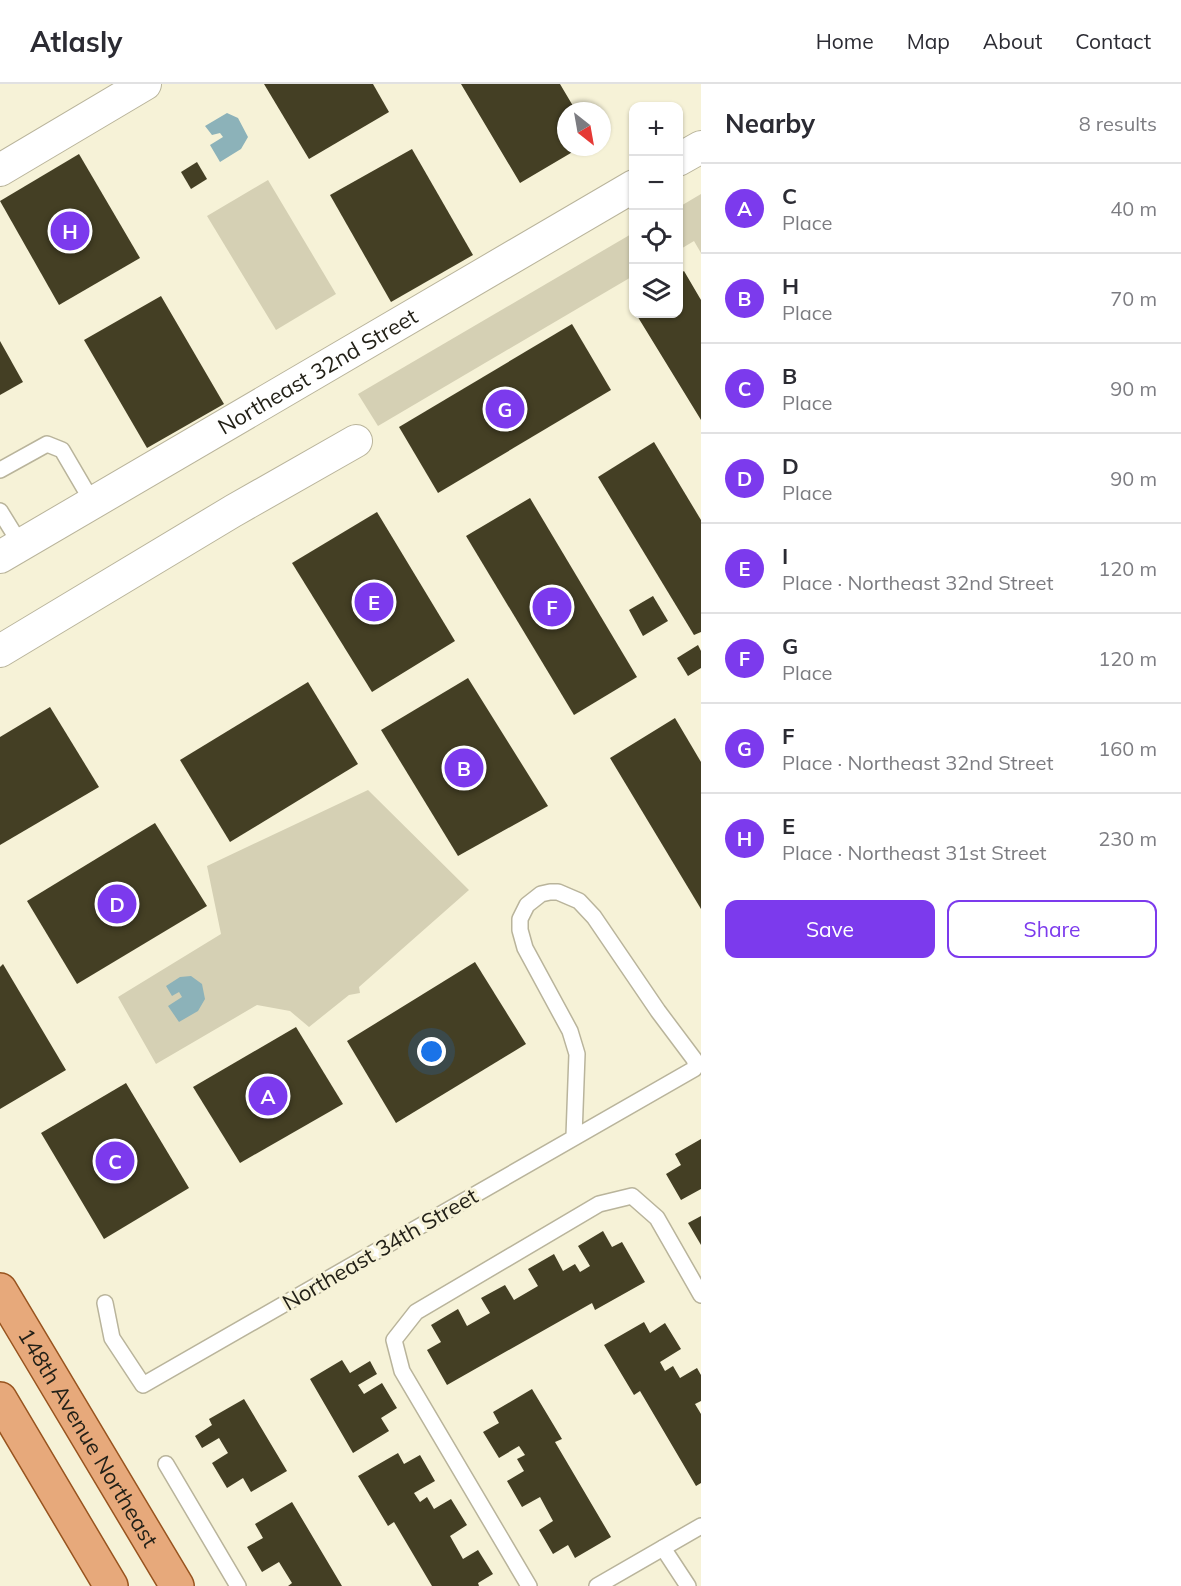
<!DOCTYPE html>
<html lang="en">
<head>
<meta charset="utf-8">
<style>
  body { margin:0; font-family:Mulish,sans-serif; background:#f2f2f3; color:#2b2b33 }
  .controls { position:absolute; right:18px; top:18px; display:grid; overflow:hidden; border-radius:12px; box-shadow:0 2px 4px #0004 }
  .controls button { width:54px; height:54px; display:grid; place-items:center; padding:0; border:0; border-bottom:2px solid #e1e1e2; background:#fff; color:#2b2b33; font:30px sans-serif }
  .compass { position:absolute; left:557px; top:18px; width:54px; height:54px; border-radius:50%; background:#fff; box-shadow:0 2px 4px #0004; rotate:149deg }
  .you { position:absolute; left:432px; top:968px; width:21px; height:21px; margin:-15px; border:4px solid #fff; border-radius:50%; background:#1a73e8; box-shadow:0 0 0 9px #1a73e833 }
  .badge { display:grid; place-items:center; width:39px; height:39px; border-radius:50%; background:#7c3aed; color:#fff; font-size:20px; font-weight:700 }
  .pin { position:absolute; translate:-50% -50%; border:3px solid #fff; box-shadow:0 2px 6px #0006 }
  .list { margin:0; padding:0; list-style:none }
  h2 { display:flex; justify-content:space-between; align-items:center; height:78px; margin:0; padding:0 24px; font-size:26px }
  h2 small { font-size:20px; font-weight:400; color:#7c7c81 }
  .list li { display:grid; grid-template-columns:39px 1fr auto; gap:18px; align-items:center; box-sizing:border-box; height:90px; padding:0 24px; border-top:2px solid #e1e1e2 }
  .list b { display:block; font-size:22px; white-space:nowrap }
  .list p { margin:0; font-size:20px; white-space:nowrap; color:#7c7c81 }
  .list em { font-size:20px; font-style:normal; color:#7c7c81 }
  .actions { display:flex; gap:12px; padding:18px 24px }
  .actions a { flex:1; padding:14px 0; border:2px solid #7c3aed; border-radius:12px; text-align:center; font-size:21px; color:#7c3aed }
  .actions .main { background:#7c3aed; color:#fff }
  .icon { flex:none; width:33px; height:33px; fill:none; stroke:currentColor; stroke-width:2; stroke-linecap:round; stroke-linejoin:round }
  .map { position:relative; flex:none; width:701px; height:1502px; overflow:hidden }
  header { display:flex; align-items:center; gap:36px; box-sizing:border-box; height:84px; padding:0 30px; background:#fff; border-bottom:2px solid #e1e1e2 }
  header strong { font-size:28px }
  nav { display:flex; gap:33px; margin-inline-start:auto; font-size:21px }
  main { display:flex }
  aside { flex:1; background:#fff }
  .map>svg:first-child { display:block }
  .green { fill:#d5d0b4 }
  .water { fill:#8cb2b9 }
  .building { fill:#443f24 }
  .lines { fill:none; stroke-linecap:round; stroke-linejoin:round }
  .service-casing { stroke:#b9b49b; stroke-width:18 }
  .minor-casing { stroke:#b9b49b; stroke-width:34 }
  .primary-casing { stroke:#98541f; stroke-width:36 }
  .service { stroke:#fff; stroke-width:15 }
  .minor { stroke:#fff; stroke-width:32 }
  .primary { stroke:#e7a97b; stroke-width:33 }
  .labels { text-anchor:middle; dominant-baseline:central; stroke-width:6; stroke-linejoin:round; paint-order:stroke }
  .street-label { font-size:22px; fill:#232118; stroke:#f6f2d7 }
</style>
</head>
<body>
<header>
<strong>Atlasly</strong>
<nav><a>Home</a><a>Map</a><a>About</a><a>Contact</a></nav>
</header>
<main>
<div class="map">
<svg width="701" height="1502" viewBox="0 0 701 1502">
  <rect width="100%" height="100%" fill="#f6f2d7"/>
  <g class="green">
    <polygon points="268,96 336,210 276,246 207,132"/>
    <polygon points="701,110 701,169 694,157 679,166 679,123"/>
    <polygon points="633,149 633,192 378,342 358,310"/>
    <polygon points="368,706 469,806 359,903 360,909 349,911 309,943 290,927 257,921 156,980 118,913 221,850 207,782"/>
  </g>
  <g class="water">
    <polygon points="227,29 238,34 248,53 241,65 220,78 210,61 223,53 220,49 212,51 205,42"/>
    <polygon points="191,892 202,900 205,915 198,927 179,938 168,922 182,913 179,908 172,912 166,902 180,893"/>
  </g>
  <g class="building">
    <polygon points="264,0 373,0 389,28 309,75"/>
    <polygon points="461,0 560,0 576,27 566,27 566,63 581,63 520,99"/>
    <polygon points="412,65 473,171 391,218 330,111"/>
    <polygon points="79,70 140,174 59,221 0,117"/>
    <polygon points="197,78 207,95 191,105 181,88"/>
    <polygon points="684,187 701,216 701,336 636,230 678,230 678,191"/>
    <polygon points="161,212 224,320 147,364 84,256"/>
    <polygon points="572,240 611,306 438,409 399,343"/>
    <polygon points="0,257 23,298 0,311"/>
    <polygon points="654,358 701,436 701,548 694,551 598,393"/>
    <polygon points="530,414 637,593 574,631 466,452"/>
    <polygon points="377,428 455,557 372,608 292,479"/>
    <polygon points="653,512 668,537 643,552 629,526"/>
    <polygon points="698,561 701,567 701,584 688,592 677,574"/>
    <polygon points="468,594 548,722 458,772 381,646"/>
    <polygon points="308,598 358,680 230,758 180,676"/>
    <polygon points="50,623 99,703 0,761 0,653"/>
    <polygon points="675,634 701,678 701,825 610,674"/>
    <polygon points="155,739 207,822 77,900 27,817"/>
    <polygon points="475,878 526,960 396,1039 347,957"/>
    <polygon points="3,880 66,986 0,1025 0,883"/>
    <polygon points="296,943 343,1020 240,1079 193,1003"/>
    <polygon points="126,999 189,1104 104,1155 41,1049"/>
    <polygon points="701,1055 701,1105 681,1116 666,1090 681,1081 675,1070"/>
    <polygon points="701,1132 701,1161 688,1139"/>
    <polygon points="603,1147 612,1163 622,1158 645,1198 595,1226 592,1219 447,1301 427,1266 441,1258 431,1241 458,1225 467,1242 490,1229 481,1214 505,1201 514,1216 538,1202 528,1185 554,1170 563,1187 575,1180 580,1188 590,1182 578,1162"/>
    <polygon points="644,1238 650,1249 665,1239 681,1265 660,1278 665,1287 673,1282 680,1294 697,1284 701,1291 701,1317 695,1320 701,1330 701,1399 696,1402 640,1307 634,1311 604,1261"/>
    <polygon points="342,1276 350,1289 370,1277 377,1290 358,1301 364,1310 382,1299 397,1324 381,1334 389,1347 353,1369 310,1295"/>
    <polygon points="532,1305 562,1355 555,1358 611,1453 575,1474 568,1461 553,1470 539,1446 553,1437 540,1413 522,1423 507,1397 524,1387 517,1375 525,1371 519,1362 499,1374 483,1348 499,1339 493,1328"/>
    <polygon points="244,1315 287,1387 251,1408 243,1394 227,1404 212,1379 228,1369 219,1354 202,1364 195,1352 212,1341 209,1335"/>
    <polygon points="398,1369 404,1380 420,1371 435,1397 414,1409 420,1418 427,1413 434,1425 451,1415 467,1441 450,1452 463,1475 478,1466 493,1490 478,1499 479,1502 432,1502 394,1438 388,1442 358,1392"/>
    <polygon points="292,1418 342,1502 288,1502 292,1499 279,1478 262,1488 247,1463 263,1454 255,1440"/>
  </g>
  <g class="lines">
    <g class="service-casing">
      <g id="service">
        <polyline points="0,386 47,360 62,366 93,419"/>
        <polyline points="0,427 21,461"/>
        <polyline points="105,1219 112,1254 143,1301 694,985 696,982 694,975 658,927 594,833 579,817 558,808 550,808 541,810 527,821 520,835 520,846 525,864 570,947 577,970 574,1052"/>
        <polyline points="166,1380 238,1502"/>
        <polyline points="663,1464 688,1502"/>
        <polyline points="529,1502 402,1287 394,1256 416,1228 599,1120 632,1112 657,1134 701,1211"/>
        <polyline points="597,1502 701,1442"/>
      </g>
    </g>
    <g class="minor-casing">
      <g id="minor">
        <polyline points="678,76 701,63"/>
        <polyline points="0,86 145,0"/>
        <path id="s1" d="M0,473L634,102"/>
        <polyline points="0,567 233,427 356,357"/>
      </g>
    </g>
    <g class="primary-casing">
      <g id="primary">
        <path id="s2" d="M0,1206L177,1502"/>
        <polyline points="0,1315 111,1502"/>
      </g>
    </g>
    <use href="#service" class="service"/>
    <use href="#minor" class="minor"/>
    <use href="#primary" class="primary"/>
  </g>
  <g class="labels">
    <g class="street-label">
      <text stroke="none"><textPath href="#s1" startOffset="368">Northeast 32nd Street</textPath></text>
      <text transform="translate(380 1165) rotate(-30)">Northeast 34th Street</text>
      <text stroke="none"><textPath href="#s2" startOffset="172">148th Avenue Northeast</textPath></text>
    </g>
  </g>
</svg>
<div class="controls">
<button>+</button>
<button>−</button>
<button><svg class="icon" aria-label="locate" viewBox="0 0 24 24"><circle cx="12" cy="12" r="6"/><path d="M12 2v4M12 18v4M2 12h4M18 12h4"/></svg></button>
<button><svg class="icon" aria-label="layers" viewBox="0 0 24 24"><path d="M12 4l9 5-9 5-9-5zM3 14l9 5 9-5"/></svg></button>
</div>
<svg class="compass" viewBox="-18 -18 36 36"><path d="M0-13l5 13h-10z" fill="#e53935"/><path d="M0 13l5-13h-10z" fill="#7c7c81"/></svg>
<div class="you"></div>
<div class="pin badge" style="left:268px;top:1012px">A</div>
<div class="pin badge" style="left:464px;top:684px">B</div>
<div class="pin badge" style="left:115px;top:1077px">C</div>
<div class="pin badge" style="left:117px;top:820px">D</div>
<div class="pin badge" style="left:374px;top:518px">E</div>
<div class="pin badge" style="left:552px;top:523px">F</div>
<div class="pin badge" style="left:505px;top:325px">G</div>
<div class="pin badge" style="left:70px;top:147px">H</div>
</div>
<aside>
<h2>Nearby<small>8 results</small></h2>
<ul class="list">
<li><span class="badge">A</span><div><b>C</b><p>Place</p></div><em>40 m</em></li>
<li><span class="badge">B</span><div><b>H</b><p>Place</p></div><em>70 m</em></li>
<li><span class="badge">C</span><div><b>B</b><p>Place</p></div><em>90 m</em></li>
<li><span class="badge">D</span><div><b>D</b><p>Place</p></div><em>90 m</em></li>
<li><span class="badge">E</span><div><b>I</b><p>Place · Northeast 32nd Street</p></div><em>120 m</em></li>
<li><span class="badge">F</span><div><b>G</b><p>Place</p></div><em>120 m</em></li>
<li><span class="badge">G</span><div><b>F</b><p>Place · Northeast 32nd Street</p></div><em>160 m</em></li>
<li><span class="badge">H</span><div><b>E</b><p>Place · Northeast 31st Street</p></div><em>230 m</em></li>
</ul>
<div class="actions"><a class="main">Save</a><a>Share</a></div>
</aside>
</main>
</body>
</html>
